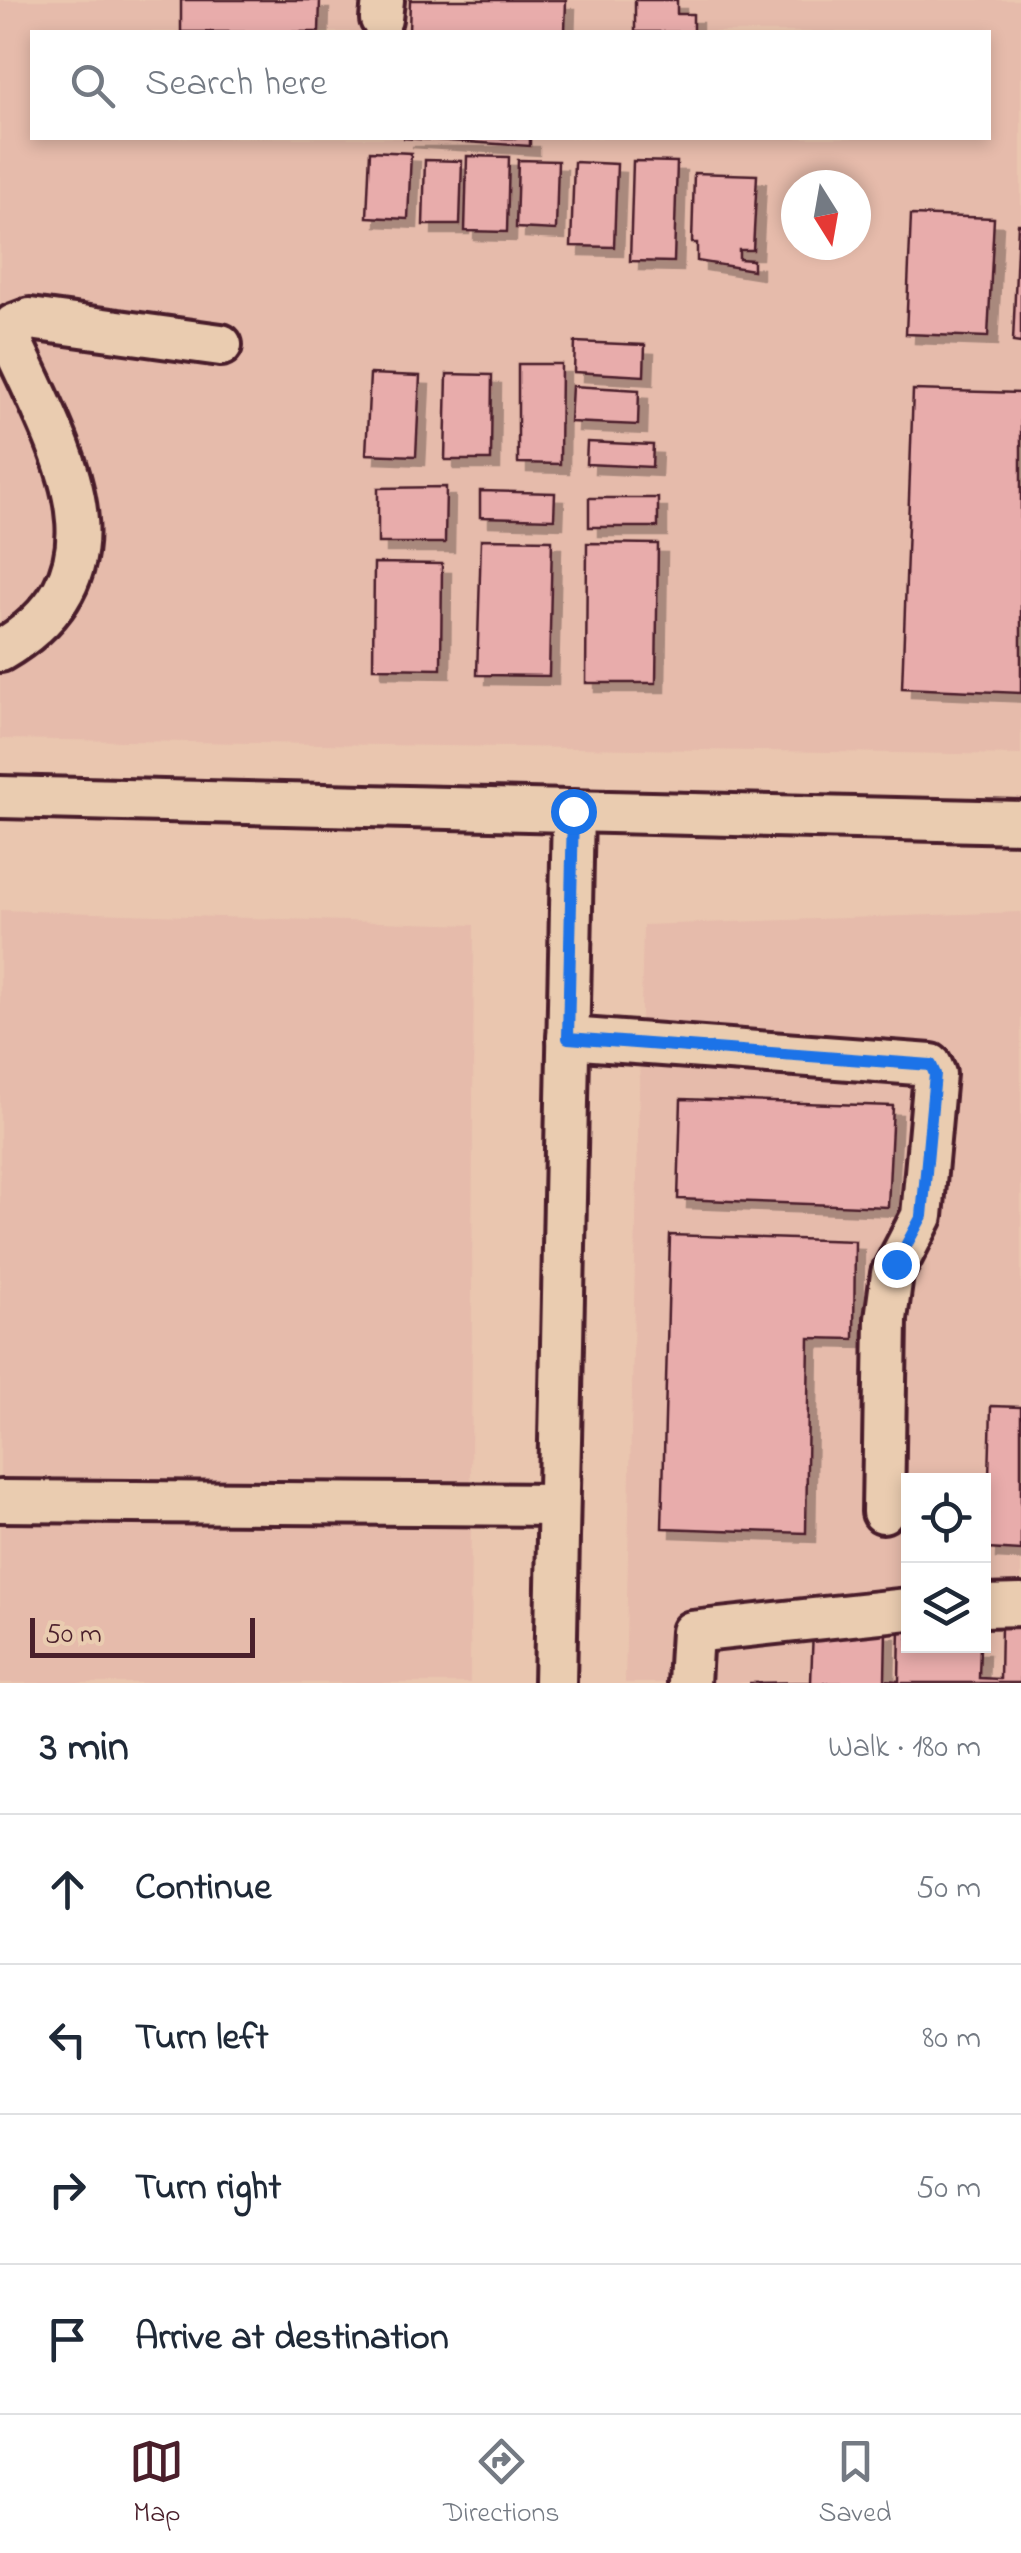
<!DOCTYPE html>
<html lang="en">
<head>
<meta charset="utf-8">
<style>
  body { margin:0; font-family:"Indie Flower",sans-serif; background:#f2f2f3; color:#1f2937 }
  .controls { position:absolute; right:30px; bottom:30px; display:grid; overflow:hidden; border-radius:0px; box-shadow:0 5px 15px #0003 }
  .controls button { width:90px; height:90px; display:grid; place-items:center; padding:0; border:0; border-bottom:2px solid #e0e1e3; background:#fff; color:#1f2937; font:50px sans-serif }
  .compass { position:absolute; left:781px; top:170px; width:90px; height:90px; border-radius:50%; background:#fff; box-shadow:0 5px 15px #0003; rotate:169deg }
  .scale { position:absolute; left:30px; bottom:25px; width:225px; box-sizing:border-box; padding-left:10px; border:5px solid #4a1f2b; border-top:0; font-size:28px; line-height:35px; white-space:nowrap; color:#4a1f2b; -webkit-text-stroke:8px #eaccb0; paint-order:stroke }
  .stop { position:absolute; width:30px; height:30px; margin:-22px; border:8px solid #1a73e8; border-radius:50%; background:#fff }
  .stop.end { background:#1a73e8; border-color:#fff; box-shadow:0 2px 10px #0008 }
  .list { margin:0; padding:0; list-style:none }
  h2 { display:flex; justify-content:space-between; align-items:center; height:130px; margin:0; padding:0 40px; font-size:42px }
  h2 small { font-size:32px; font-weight:400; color:#747a83 }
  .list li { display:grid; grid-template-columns:65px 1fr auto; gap:30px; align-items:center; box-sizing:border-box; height:150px; padding:0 40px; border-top:2px solid #e0e1e3 }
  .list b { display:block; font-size:38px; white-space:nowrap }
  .list em { font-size:32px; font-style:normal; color:#747a83 }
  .icon { flex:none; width:55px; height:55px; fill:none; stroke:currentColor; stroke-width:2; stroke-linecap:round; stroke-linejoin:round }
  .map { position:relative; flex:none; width:1021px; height:1683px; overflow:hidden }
  .search { position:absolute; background:#fff; box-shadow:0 5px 15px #0003; left:30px; right:30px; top:30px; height:110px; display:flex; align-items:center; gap:25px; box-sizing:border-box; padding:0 35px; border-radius:0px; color:#747a83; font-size:38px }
  .sheet { height:730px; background:#fff }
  nav { display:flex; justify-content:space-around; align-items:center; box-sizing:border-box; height:140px; border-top:2px solid #e0e1e3; background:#fff; font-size:28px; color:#747a83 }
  nav a { display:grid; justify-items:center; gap:5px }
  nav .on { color:#4a1f2b }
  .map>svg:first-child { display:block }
  .built { fill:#e6bbab; fill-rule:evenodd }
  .building { fill:#e8acab; stroke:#4a1f2b; stroke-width:2.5; filter:url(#shadow) }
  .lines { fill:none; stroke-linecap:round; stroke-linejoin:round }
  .minor-casing { stroke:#4a1f2b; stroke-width:48 }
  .minor { stroke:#eaccb0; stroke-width:40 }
  .route { stroke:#1a73e8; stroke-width:12 }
</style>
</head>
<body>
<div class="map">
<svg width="1021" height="1683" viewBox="0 0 1021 1683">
  <defs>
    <filter id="shadow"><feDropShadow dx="9" dy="9" stdDeviation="0" flood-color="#0004"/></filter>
  </defs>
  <rect width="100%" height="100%" fill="#eac6af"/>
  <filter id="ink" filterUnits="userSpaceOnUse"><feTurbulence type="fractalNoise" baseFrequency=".01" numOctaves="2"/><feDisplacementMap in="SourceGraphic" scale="20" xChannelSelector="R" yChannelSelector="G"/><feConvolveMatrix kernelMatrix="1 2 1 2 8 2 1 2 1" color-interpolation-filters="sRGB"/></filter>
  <g filter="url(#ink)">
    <g class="built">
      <path d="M0,0H1021V755L0,739ZM32,32H988V138H32ZM796,185H856V245H796Z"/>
      <polygon points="0,910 474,925 470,1683 0,1683"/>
      <path d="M1021,912V1683H625L643,925ZM908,1480H984V1646H908Z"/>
    </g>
    <g class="building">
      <polygon points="181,0 320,0 319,32 181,32"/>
      <polygon points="410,0 566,0 565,32 409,32"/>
      <polygon points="635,0 677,0 677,14 693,14 693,32 635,32"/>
      <polygon points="403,138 530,138 530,146"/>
      <polygon points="370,151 411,153 408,219 367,217"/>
      <polygon points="467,156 509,157 507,232 465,231"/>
      <polygon points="425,160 462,161 460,225 423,225"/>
      <polygon points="518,160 558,161 556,230 516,228"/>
      <polygon points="633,161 677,162 674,262 630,261"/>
      <polygon points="574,162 617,164 614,247 571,246"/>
      <polygon points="694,173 757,175 753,250 739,250 739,259 753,260 753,270 697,261 697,243 692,243"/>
      <polygon points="911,215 994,218 988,337 906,334"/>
      <polygon points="1018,224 1021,224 1021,343 1013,342"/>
      <polygon points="575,342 645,345 644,376 574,372"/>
      <polygon points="518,364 561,364 560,464 518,463"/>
      <polygon points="370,374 420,376 416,456 366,454"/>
      <polygon points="447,374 492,375 491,460 445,460"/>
      <polygon points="572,386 639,390 638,425 570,422"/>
      <polygon points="913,390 1021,393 1021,693 902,688"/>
      <polygon points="587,442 653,445 652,467 586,464"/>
      <polygon points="446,487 445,543 378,543 378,488"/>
      <polygon points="480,491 555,493 554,519 480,517"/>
      <rect x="589" y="498" width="69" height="29"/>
      <polygon points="481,539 552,540 549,676 477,675"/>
      <polygon points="587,543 658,544 656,683 586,683"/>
      <polygon points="374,563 442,564 441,669 373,668"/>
      <polygon points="681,1099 893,1106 888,1207 678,1199"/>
      <polygon points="670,1235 855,1241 854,1339 809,1338 806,1533 662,1528"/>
      <polygon points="991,1406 1021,1407 1021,1551 987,1549"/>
      <polygon points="900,1626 908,1626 908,1646 980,1646 979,1678 1000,1679 1001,1626 1021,1627 1021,1683 749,1683 811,1682 813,1629 886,1630 885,1680 899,1681"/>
    </g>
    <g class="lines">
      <g class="minor-casing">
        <g id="minor">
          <polyline points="381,19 383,0"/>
          <path d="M0,651C135,572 63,454 13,345L14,325L30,319L221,345"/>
          <polyline points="0,797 1021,822"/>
          <polyline points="568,1038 931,1065 935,1074 922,1216 892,1274 886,1319 883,1512"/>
          <polyline points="0,1501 558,1505"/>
          <polyline points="984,1606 1021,1605"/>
          <polyline points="555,1683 573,811"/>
          <polyline points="689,1683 692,1632 908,1609"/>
        </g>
      </g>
      <use href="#minor" class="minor"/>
    </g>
  </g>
  <g class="lines" filter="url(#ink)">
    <polyline class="route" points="573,811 568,1038 931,1065 935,1074 922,1216 896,1264"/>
  </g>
</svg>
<div class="controls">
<button><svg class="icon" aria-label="locate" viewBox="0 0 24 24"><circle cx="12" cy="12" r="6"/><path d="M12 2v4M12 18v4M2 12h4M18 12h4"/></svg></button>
<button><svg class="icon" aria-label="layers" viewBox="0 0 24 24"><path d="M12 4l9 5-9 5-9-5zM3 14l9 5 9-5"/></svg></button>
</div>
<svg class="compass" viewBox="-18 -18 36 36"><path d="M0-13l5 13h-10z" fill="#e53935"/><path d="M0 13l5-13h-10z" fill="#747a83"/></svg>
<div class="scale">50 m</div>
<div class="stop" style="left:573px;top:811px"></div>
<div class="stop end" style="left:896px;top:1264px"></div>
<div class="search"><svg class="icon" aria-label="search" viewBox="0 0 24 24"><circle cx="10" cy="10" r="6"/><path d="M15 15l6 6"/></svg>Search here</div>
</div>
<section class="sheet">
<h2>3 min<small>Walk · 180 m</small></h2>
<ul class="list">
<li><svg class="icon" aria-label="ahead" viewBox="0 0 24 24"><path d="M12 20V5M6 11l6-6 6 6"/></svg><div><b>Continue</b></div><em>50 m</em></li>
<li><svg class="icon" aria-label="left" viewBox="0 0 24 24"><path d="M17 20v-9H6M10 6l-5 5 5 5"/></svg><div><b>Turn left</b></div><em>80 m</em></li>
<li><svg class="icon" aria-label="right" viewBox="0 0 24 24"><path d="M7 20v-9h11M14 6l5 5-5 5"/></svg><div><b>Turn right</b></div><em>50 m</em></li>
<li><svg class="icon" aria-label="arrive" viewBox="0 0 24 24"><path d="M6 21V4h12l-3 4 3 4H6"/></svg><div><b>Arrive at destination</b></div></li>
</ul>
</section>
<nav>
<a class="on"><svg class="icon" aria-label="map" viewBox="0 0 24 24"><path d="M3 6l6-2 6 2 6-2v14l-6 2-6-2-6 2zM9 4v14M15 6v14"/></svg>Map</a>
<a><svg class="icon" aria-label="directions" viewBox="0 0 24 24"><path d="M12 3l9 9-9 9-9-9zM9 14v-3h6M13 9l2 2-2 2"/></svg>Directions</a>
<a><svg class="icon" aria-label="saved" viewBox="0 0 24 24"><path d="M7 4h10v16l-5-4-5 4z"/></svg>Saved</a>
</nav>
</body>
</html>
